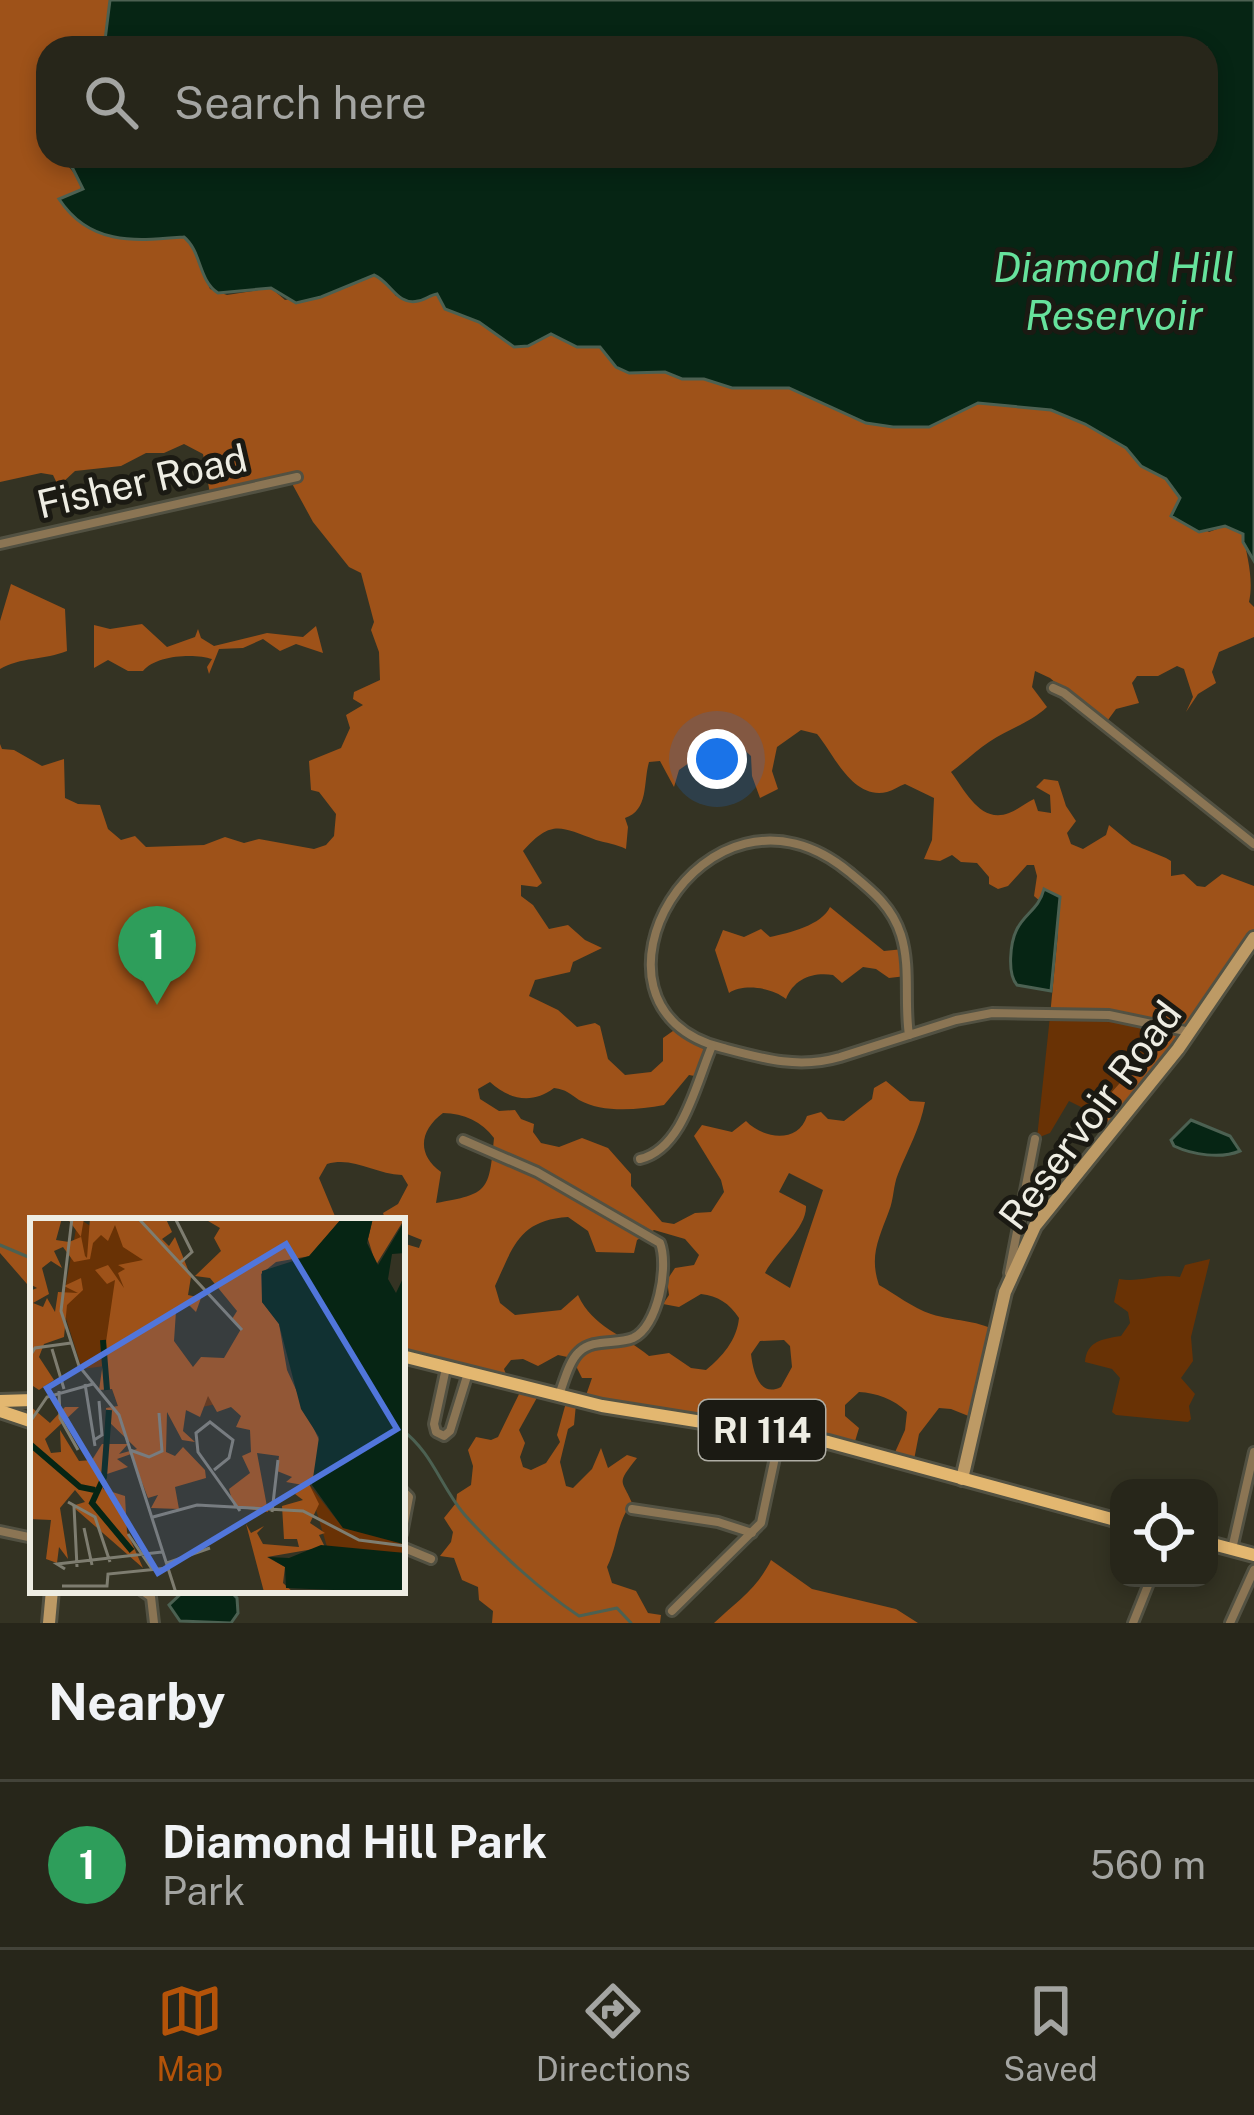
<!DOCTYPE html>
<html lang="en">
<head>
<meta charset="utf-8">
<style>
  body { margin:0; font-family:"Public Sans",sans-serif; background:#2f2e23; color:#f1f3f6 }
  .controls { position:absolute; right:36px; bottom:36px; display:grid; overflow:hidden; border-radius:24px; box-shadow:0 6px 18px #0003 }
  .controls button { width:108px; height:108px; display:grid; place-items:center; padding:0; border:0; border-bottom:3px solid #434339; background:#27261a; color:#f1f3f6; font:60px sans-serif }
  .you { position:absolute; left:717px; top:759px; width:42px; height:42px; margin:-30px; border:9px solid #fff; border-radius:50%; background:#1a73e8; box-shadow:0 0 0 18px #1a73e833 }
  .badge { display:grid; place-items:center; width:78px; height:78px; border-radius:50%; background:#b45309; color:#fff; font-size:39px; font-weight:700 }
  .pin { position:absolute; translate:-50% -99px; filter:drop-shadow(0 3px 6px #0008) }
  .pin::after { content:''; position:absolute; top:63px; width:42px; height:36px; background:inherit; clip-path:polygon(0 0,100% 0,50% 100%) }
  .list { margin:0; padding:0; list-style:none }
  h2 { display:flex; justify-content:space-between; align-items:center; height:156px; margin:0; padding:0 48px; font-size:51px }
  h2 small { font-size:39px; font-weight:400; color:#a4a5a2 }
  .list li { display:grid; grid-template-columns:78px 1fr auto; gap:36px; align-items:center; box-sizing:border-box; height:168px; padding:0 48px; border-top:3px solid #434339 }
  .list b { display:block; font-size:45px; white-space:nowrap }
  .list p { margin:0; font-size:39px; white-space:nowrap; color:#a4a5a2 }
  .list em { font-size:39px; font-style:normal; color:#a4a5a2 }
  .icon { flex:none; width:66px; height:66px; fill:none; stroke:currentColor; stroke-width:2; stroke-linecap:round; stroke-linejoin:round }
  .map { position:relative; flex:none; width:1254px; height:1623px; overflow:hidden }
  .search { position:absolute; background:#27261a; box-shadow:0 6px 18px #0003; left:36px; right:36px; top:36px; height:132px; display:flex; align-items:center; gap:30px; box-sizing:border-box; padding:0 42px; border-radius:36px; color:#a4a5a2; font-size:45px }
  .sheet { height:324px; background:#27261a }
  nav { display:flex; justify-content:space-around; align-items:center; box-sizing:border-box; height:168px; border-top:3px solid #434339; background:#27261a; font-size:33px; color:#a4a5a2 }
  nav a { display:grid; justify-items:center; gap:6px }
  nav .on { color:#b45309 }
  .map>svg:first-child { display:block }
  .green { fill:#693205 }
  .forest { fill:#9e5219; fill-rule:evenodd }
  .water { fill:#062514; stroke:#4c6152; stroke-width:3 }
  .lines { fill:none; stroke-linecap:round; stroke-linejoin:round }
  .stream { stroke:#4c6152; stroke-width:3 }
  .street-casing { stroke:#525142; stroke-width:14 }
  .secondary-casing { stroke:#525142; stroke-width:18 }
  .primary-casing { stroke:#525142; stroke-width:18 }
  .street { stroke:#8b7554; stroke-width:8 }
  .secondary { stroke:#bd9a65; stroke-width:12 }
  .primary { stroke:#e3b770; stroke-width:12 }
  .labels { text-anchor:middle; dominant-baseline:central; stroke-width:10; stroke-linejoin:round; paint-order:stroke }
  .shield { fill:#1b1a13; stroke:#afaea5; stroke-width:3 }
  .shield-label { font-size:36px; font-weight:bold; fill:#eeede3 }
  .street-label { font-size:39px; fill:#eeede3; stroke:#1b1a13 }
  .water-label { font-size:42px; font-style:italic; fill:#66e29c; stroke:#1b1a13 }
  .inset-river { fill:none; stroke:#062514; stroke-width:6 }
  .inset-road { fill:none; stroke:#7e7d70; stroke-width:3 }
  .view { fill:#5176db; fill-opacity:0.15; stroke:#5176db; stroke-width:6 }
  .inset-edge { fill:none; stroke:#eeede3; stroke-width:6 }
</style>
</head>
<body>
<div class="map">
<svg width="1254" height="1623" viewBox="0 0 1254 1623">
  <rect width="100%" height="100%" fill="#343323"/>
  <g class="green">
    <polygon points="1093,1014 1155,1028 1152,1047 1093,1113 1069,1101 1050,1133 1037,1138 1050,1016"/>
    <path d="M1210,1259L1191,1337L1193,1361L1181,1378L1195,1394L1189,1406L1191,1419L1188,1422L1116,1415L1112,1412L1120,1378L1112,1369L1085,1362C1087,1341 1102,1339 1121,1336L1130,1323L1128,1312L1114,1302L1119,1279C1140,1283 1157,1273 1180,1277L1185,1265Z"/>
  </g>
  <g class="forest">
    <path d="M0,0H110L104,48H48V156H60L82,183L73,216C116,244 135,242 184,237L192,244L210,289L227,295L271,288L285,300L348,287L374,275L383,279L396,296L419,301L437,294L445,309L479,322L514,347L528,346L551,334L577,347L599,346L616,367L629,373L665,372L682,379H704L732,388H789L866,423L893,427H929L978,403L1051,410L1085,424L1126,448L1141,466L1166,479L1180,497L1174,511L1209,532L1225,526L1243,534C1247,557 1254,579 1249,602L1254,607V637L1219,652L1212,672L1216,683L1198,694L1186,712L1193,697L1184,669L1177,666L1158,676H1137L1132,683L1139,703L1116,709L1105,724L1050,678L1035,671L1032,687L1047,707C1030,723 1008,729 989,742C977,750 963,763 951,772C966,792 981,824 1009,813C1018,810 1025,803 1034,799L1038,811L1051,813L1050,795L1036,787L1044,779L1058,781L1066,806L1076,821L1067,833L1071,844L1083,849L1106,835L1109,825L1132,844L1166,858L1171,861V876L1184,874L1197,886L1205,887L1222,874L1254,886V935L1200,1022L1111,1129L1093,1113L1152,1047L1155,1028L1109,1015L1050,1016L1058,933L1044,890L1041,902L1034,896L1037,876L1034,865H1027L1008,886L998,889L989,884V877L977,863L961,862L952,855L940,861L924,859L932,840L934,798L905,784C899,786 894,790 887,792C852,800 834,754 817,734L801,730L777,747L772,771L778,789L760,798L752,776L751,756L736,742L720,741L679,770L674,787L660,761L649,762C643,783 649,810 625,818L628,827L626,849C616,844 606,843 596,840C560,827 552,819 523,851L542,883L537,887L521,885V896L533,905L549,929L568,925L585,940L602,948L573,962L570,972L535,980L529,996L558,1010L577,1027L595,1023L600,1026L608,1059L625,1075L651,1072L663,1061V1038L680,1026L713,1047L700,1077L689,1075L664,1105C637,1110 602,1113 579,1100C569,1093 567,1090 554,1088C532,1105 508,1099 490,1082L478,1089L480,1099L499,1111L515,1110L521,1119L534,1124L533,1132L541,1143L559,1147L582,1138L608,1148L631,1174V1186L662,1222L674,1224L695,1213L711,1212L724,1192L721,1180L694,1136L702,1125L732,1132L746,1121C763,1139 798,1144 807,1116L821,1112L828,1119L844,1121L872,1099L874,1088L886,1081L910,1101L925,1102C920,1129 908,1149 898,1174C893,1186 894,1199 889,1211C879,1238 869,1256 879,1285C895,1294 913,1308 931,1314C957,1322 972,1319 998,1331L976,1419L951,1409L939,1408L919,1434L913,1465L892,1459L905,1430L907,1412C894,1399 876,1393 859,1392L845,1405V1416L859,1428L853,1448L834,1444L821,1433L813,1439L766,1430L760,1423L753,1428L584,1401L592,1378H582L572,1358L558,1355L538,1366L523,1359L511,1360L504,1369L509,1383L402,1357V1243L419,1248L422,1240L402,1232V1221H386L383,1213L398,1204L408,1185L402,1175C375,1174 353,1156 327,1164L319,1178L337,1221H33V1277L27,1284L0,1253V744L2,749L14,750L42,766L64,759L65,798L78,804L100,805L108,829L121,840L135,836L146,847L204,845L225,837L244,843L259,839L314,849L326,845L334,836L336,814L319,792L311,790L309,761L341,748L350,728L346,715L363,705L353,699L354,692L380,680L379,652L371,630L374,622L361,573L349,567L313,522L289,478L210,494L203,454L184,444L164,453H146L121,466L75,471L62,483V494L53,475L41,473L0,482ZM443,1113C464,1113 482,1122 494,1138C489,1191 489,1194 436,1203L441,1172C416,1154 420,1130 443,1113ZM789,1173L823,1190L790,1288L765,1273C776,1252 807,1228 806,1206L779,1192ZM568,1217L588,1231L596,1252L634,1253L637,1240L654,1230L685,1239L699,1255L694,1265L675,1268L667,1280L669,1295L663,1304L679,1307L701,1294C718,1296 729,1303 739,1318C737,1340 722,1357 706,1370L691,1368L669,1353L649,1356C623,1334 593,1328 578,1295L561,1310L515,1315L500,1303L495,1286C513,1247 519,1220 568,1217ZM784,1340L790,1346L792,1367L781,1387C759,1398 753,1371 751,1354L760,1341Z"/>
    <path d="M11,584L65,609L67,651C45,660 20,657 0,669V621Z"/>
    <path d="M142,624L167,647L195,637L198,629L201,638L214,646L267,633L303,637L316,626L323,653L296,644L280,651L263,639L243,648L219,649L209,674L207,667L212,659C195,653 155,655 143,671H128L108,660L94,668V625L110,629Z"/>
    <path d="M830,907L884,951L904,949L906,976L889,978L876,969L863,967L842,983L833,975C812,972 794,979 786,999C773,988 744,983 729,993L715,950L723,930L744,937L761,929L770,937C789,933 822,925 830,907Z"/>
    <path d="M523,1386L539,1394L519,1430L525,1443L520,1457L523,1467L531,1470L546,1463L560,1442L557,1435L567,1399L576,1404L574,1425L568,1429L560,1462L566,1486L573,1488L592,1469L601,1448L608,1468L627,1455L637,1458C614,1487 623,1478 634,1508L627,1510C616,1529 617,1547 607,1567L612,1583L636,1591L648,1613L661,1615L660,1623H492L493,1611L479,1600L478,1587L462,1580L454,1558L440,1556L451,1542L453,1532L444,1518L456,1503L457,1494L471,1485L473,1466L468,1450L476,1437L491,1440L498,1437Z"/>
    <path d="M771,1560L812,1589L896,1609L918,1623H714C736,1602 757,1589 771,1560Z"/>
  </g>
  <g class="water">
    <path d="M110,0H1254V561L1243,542V534L1225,526L1199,532L1171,516L1180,498L1166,479L1141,466L1126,448L1085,424L1051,410L978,403L929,427H893L866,423L789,388H732L704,379H682L665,372L629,373L616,367L600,347H577L551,334L528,346L514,347L479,322L445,309L437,294C430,295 425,300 418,301C397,306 391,282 374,275L321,297L296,303L271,288L218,293C198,280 202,252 184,237C135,241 90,246 59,199L83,189L72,167L60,156H1206V48H104Z"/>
    <path d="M1044,889L1060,897L1051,991L1017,985C1007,974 1010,943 1017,929C1025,913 1039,909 1044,889Z"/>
    <path d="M1191,1120L1230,1136L1240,1151C1221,1159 1193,1155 1174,1146L1171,1140Z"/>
    <polygon points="185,1590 229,1590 237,1598 238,1613 231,1623 180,1621 169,1605"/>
  </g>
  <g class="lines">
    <g class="stream">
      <polyline points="0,1245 33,1259"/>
      <path d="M402,1430C432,1452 441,1487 464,1514C495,1549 541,1591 579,1616L617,1608L631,1623"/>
    </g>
    <g class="street-casing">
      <g id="street">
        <polyline points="0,544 297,477"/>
        <polyline points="1053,688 1064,693 1254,844"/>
        <path d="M909,1035C904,1002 911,967 901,935C892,906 871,890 849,872C704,753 560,1008 723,1048C764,1059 799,1069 840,1057L956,1020L992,1013L1109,1015L1190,1032"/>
        <path d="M463,1140L537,1172L660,1243C669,1266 658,1327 633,1338C616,1345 593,1338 579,1352C569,1361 564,1382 559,1395"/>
        <path d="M640,1159C683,1149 696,1083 712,1046"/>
        <polyline points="1009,1273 1035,1139"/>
        <polyline points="446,1368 434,1424 436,1432 444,1436 450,1431 468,1373"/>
        <polyline points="402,1490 409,1497 402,1534"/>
        <polyline points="632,1509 718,1522 752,1533"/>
        <polyline points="0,1531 33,1538"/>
        <polyline points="402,1547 431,1559"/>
        <polyline points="1232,1549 1254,1452"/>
        <polyline points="141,1590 151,1597 154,1623"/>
        <polyline points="672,1611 761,1523 780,1434"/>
        <polyline points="1133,1623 1151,1578"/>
        <polyline points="1230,1623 1254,1570"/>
      </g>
    </g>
    <g class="secondary-casing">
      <g id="secondary">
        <polyline points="962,1479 1005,1292 1035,1226 1178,1049 1254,938"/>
        <polyline points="49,1623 52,1590"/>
      </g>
    </g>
    <g class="primary-casing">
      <g id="primary">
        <polyline points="402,1356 602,1406 828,1442 1119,1521"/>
        <polyline points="0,1401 33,1400"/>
        <polyline points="0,1411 33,1422"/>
        <polyline points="1209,1543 1254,1555"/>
      </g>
    </g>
    <use href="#street" class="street"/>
    <use href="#secondary" class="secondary"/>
    <use href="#primary" class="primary"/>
  </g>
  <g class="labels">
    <rect class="shield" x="699" y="1400" width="126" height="60" rx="9"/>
    <g class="shield-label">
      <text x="762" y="1430">RI 114</text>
    </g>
    <g class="street-label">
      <text transform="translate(142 481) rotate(-13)">Fisher Road</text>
      <text transform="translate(1090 1115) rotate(-53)">Reservoir Road</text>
    </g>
    <g class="water-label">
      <text x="1114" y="266">Diamond Hill<tspan x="1114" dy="48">Reservoir</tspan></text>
    </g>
  </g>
  <g transform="translate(30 1218)">
    <rect width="375" height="375" fill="#343323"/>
    <path d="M48,0L62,9L106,2L143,101L142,121L162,155L208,181L146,195L128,161L102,186L111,198H91L75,148L52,151L32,88ZM278,265L313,310L375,323V335L298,332Z" fill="#693205"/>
    <path d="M0,0H32L26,22L39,24L51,19L37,0H54L51,18L55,38L57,40L60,0L136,1L142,14L132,21L139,28L145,19L161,59L158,77L171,80L166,94L157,85L146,93L144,123L163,149L171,139L194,140L211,111L202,101L207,93L180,60L165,58L191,33L184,20L190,10L173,0H312L280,38L246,44L231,56L232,84L249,106L257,152L290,224L288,257L278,264L289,286L280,305L295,315L289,317L295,329L237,339L255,349L253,365L264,375L234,374L216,306L221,315L234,308L227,315L233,326L269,329L267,321H254L252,288L273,282L265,276L273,267L256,264L262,259L247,253L249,238L227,235L238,294L204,289L199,271L220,255L212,238L221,234L220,212L206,209L211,198L201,189L187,194L178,178L170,199L156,192L153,213L165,224L152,222L137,194L136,234L145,238L153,229L175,252L176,260L145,269L149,291L121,290L128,277L118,280L101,236L87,241L98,249L77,256L73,271L95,278L97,314L113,350L42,288L55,284L45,272L30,290L38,341L29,329L27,345L16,341L21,302L0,301V188L20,205L35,189H49L15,221L21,235L31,234L30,212L49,243L62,242L72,226H98L89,236L107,231L76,201V190L88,188L82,171L69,172L85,62L77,66L65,52L78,47L94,70L88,55L95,51L88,47L113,42L93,29L85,7L78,23L71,17L63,25L60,41L44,44L33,29L24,33L32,50L21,43L12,50L19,76L3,85L13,89L17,80L25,94L28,74L48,75L34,68L51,60L53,72L37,87L34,119L14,126L9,139L24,162L9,172L0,166V73L7,70L0,66ZM343,0H375L346,47L338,21Z" fill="#9e5219"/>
    <path d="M312,0H343L337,25L348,47L375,2V35L362,36L358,61L366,75L375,56L373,326L313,310L282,267L289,219L271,191L249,106L232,84V53L279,38ZM291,327L375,335V375L256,370L255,349L238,339L259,340Z" fill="#062514"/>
    <path class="inset-river" d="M73,122L77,172M79,192L74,259L62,285L102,333M0,226L50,269L65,272"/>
    <path class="inset-road" d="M42,0L31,93L49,148L89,197L146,375M108,0L212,112M145,0L162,34L151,44M22,131L34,171M0,138L5,130L41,125M55,166L65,228M29,173L30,200L48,232M0,204L17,179L63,166M64,222L72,217L69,183M100,232L119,239L132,233L129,195M184,252L199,240L203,222L180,204L166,215L168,234L210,293M38,284L65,299L80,344M44,288L47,349M242,294L248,242M123,299L167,287L273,293L329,322L375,328M54,310L62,347M98,316L122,351M137,345L180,330M35,351L27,346L132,334M32,368H77L78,356L138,350"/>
    <path class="view" d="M256,26L367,211L128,355L17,170Z"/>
    <rect width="375" height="375" class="inset-edge"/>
  </g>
</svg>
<div class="controls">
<button><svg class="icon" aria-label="locate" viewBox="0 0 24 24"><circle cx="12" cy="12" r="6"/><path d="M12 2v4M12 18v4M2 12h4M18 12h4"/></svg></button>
</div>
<div class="you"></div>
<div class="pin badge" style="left:157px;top:1005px;background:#2e9e5b">1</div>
<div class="search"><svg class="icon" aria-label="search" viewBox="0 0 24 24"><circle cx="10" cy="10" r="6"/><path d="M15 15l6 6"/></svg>Search here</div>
</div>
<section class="sheet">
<h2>Nearby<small></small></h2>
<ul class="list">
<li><span class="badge" style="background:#2e9e5b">1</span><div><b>Diamond Hill Park</b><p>Park</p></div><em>560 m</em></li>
</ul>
</section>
<nav>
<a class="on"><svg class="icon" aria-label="map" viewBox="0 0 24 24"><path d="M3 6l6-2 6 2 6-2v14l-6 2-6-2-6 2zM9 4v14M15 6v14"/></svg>Map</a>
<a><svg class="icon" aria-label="directions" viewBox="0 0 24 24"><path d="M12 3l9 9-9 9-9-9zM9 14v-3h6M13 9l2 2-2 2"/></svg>Directions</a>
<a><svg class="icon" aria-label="saved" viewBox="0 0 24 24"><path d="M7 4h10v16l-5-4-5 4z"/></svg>Saved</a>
</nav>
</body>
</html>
